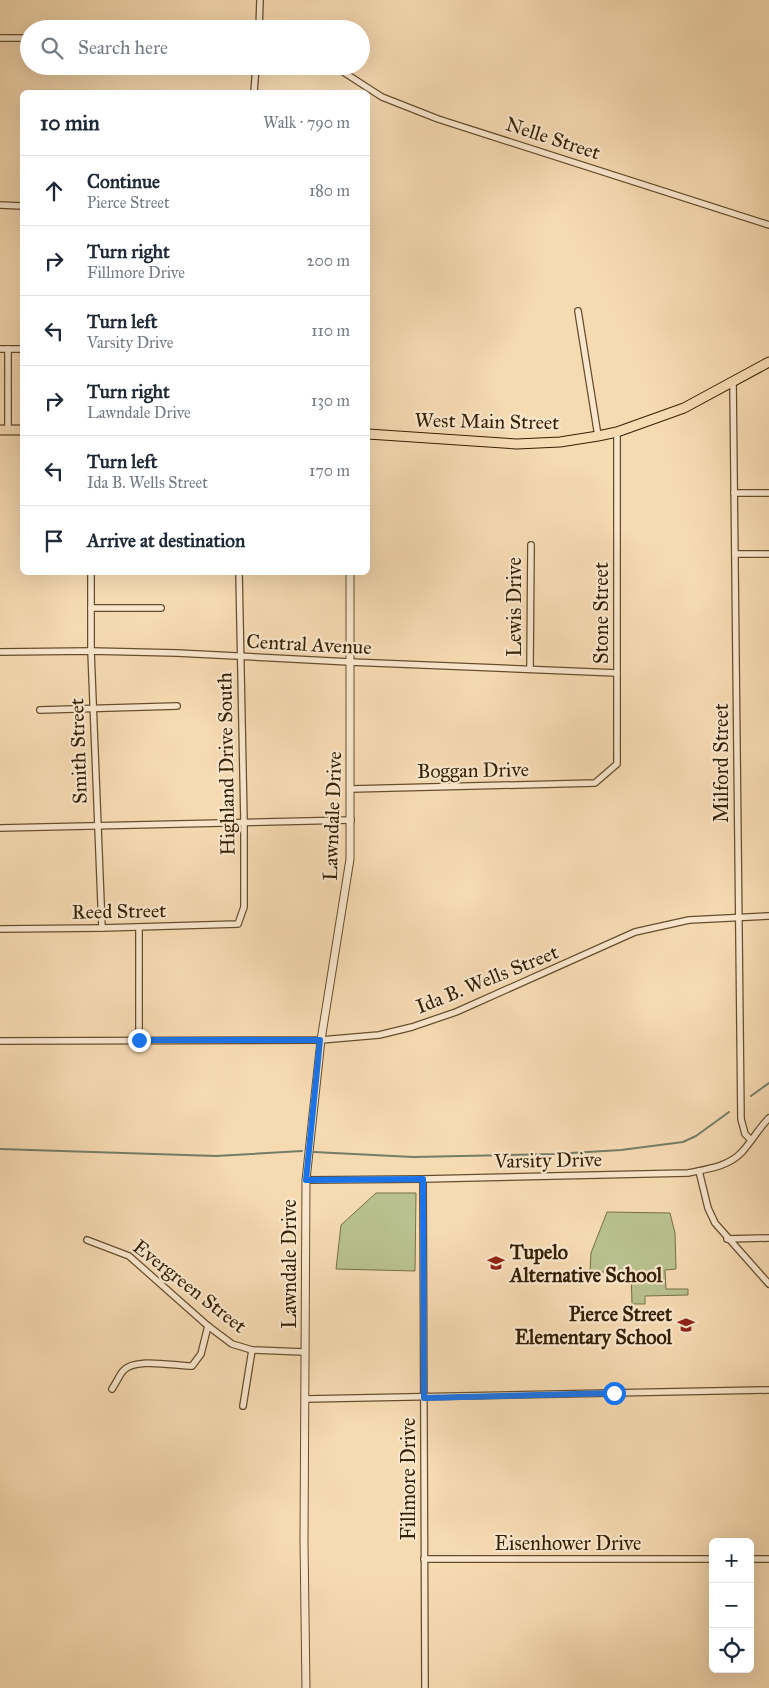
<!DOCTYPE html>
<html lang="en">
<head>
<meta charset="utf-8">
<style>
  body { margin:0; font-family:"IM FELL Great Primer",serif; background:#f6f6f7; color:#1f2937 }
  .controls { position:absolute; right:15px; bottom:15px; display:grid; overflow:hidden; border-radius:8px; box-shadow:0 5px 20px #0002 }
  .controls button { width:45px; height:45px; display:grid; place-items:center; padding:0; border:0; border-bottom:1px solid #e0e1e3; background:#fff; color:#1f2937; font:25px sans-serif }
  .stop { position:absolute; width:15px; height:15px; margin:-11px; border:4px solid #1a73e8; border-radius:50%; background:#fff }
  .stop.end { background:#1a73e8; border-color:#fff; box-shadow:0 1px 5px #0008 }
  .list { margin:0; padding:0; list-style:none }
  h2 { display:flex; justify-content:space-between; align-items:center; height:65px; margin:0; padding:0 20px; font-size:21px }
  h2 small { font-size:16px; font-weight:400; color:#747a83 }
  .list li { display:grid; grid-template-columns:32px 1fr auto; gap:15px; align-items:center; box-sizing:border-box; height:70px; padding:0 20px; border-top:1px solid #e0e1e3 }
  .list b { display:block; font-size:19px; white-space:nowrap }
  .list p { margin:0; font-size:16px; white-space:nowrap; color:#747a83 }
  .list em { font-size:16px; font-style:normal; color:#747a83 }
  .icon { flex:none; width:28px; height:28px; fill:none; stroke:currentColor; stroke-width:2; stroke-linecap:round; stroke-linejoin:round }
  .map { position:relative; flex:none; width:769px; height:1688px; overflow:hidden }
  .search { position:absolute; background:#fff; box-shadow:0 5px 20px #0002; left:20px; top:20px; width:350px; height:55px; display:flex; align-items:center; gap:12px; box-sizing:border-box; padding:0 18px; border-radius:28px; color:#747a83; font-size:19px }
  .panel { position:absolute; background:#fff; box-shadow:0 5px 20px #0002; left:20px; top:90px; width:350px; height:485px; border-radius:8px }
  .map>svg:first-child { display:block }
  .green { fill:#b8c18f; stroke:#767048 }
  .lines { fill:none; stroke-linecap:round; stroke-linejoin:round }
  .stream { stroke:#737d68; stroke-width:2 }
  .minor-casing { stroke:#654e2e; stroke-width:8 }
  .tertiary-casing { stroke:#654e2e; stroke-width:9 }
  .primary-casing { stroke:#352002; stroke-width:11 }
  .minor { stroke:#f9e7cd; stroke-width:5.5 }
  .tertiary { stroke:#f9e7cd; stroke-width:7 }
  .primary { stroke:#f6dab2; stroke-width:9 }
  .route { stroke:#1a73e8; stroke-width:6 }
  .labels { text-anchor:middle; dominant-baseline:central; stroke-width:4.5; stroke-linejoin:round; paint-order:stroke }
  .street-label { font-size:20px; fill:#352002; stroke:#f9e7cd }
  .poi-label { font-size:20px; font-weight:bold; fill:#352002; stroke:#f9e7cd; text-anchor:start }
</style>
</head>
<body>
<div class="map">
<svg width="769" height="1688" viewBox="0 0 769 1688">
  <rect width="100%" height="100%" fill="#f6dab2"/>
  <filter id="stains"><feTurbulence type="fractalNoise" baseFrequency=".004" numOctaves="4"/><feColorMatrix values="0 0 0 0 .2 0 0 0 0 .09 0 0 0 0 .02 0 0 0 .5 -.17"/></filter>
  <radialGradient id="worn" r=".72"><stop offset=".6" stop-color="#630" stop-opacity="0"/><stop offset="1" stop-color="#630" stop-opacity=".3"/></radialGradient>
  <g class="green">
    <polygon points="376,1193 416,1193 415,1271 336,1269 341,1225"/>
    <polygon points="607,1212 670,1213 675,1233 676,1269 665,1270 666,1289 688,1289 688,1295 645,1296 645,1304 632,1304 631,1272 590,1272 591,1253"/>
  </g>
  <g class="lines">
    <g class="stream">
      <polyline points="751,1096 769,1083"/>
      <polyline points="0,1149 216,1156 302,1151"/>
      <polyline points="314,1152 413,1157 554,1154 621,1150 683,1142 696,1136 729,1112"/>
    </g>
    <g class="minor-casing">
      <g id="minor">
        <polyline points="259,29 260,0"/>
        <polyline points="0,38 29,38"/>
        <polyline points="334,66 382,97 438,119 769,225"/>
        <polyline points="254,92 256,66"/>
        <polyline points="0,205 22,206"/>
        <polyline points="578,311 598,436"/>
        <polyline points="0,349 22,349"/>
        <polyline points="8,349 8,430"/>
        <polyline points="733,382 741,1119 745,1134 751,1140"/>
        <polyline points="734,493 769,493"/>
        <polyline points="735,554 769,554"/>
        <polyline points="91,572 91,651 102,928"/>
        <polyline points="91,608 161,608"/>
        <polyline points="0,652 91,651 177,653 350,662 617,673"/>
        <polyline points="530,669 531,545"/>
        <polyline points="40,710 177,706"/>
        <polyline points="351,789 595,783 617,764 617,432"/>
        <polyline points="0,828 351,820"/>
        <polyline points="0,929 102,928 238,924 244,907 244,822 239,572"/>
        <polyline points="139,1040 139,927"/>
        <polyline points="0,1041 321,1040 379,1035 412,1027 456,1012 635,932 689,920 769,916"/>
        <polyline points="699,1171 708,1208 715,1223 769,1284"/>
        <polyline points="423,1179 425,1688"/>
        <path d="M306,1180L423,1179L688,1173C707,1169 728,1167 742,1152C752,1141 759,1128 769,1118"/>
        <polyline points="727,1239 769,1238"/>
        <polyline points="87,1240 129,1256 208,1326 232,1344 252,1350 304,1352"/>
        <path d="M112,1389C116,1383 119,1376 123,1371C135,1357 174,1366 192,1366L201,1354L208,1326"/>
        <polyline points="305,1399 769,1390"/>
        <polyline points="243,1406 252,1350"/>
        <polyline points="424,1559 713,1559"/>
        <polyline points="750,1559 769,1559"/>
      </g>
    </g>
    <g class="tertiary-casing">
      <polyline id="tertiary" points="306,1688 304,1542 306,1180 321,1040 350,859 350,572"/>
    </g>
    <g class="primary-casing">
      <g id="primary">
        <polyline points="0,430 22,430"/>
        <polyline points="368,434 517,444 560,442 598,436 617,432 684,408 769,362"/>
      </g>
    </g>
    <use href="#minor" class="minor"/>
    <use href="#tertiary" class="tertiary"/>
    <use href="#primary" class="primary"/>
  </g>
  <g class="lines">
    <polyline class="route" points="139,1040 320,1040 306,1180 423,1179 424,1398 614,1393"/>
  </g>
  <defs>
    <g id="school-bare" transform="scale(1.35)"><path d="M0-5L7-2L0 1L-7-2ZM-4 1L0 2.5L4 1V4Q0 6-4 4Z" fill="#8f2418" stroke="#f9e7cd" stroke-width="2.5" paint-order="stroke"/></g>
  </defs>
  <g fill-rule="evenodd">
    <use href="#school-bare" x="496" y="1263"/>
    <use href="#school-bare" x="686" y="1325"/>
  </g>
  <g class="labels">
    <g class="street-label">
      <text transform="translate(553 138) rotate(18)">Nelle Street</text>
      <text transform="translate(487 421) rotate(1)">West Main Street</text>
      <text transform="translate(514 607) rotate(-90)">Lewis Drive</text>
      <text transform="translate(601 613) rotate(-90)">Stone Street</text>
      <text transform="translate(309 644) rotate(3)">Central Avenue</text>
      <text transform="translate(78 751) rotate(-92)">Smith Street</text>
      <text transform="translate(721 763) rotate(-90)">Milford Street</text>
      <text transform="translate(226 764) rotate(-91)">Highland Drive South</text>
      <text transform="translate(473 770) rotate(-1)">Boggan Drive</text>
      <text transform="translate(332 816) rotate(-88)">Lawndale Drive</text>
      <text transform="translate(119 911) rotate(-1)">Reed Street</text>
      <text transform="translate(487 979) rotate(-22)">Ida B. Wells Street</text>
      <text transform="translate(548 1160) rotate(-1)">Varsity Drive</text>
      <text transform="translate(289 1264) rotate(-90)">Lawndale Drive</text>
      <text transform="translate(190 1286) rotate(38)">Evergreen Street</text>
      <text transform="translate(408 1479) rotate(-90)">Fillmore Drive</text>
      <text x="568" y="1543">Eisenhower Drive</text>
    </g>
    <g class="poi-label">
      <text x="510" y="1252">Tupelo<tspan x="510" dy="23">Alternative School</tspan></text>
      <text x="672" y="1314" text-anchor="end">Pierce Street<tspan x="672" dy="23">Elementary School</tspan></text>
    </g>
  </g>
  <rect width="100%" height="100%" filter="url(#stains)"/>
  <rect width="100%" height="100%" fill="url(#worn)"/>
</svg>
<div class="controls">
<button>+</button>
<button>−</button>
<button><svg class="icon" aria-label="locate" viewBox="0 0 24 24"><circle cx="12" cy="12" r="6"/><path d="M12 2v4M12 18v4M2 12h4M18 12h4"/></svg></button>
</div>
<div class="stop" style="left:614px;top:1393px"></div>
<div class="stop end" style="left:139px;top:1040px"></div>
<div class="search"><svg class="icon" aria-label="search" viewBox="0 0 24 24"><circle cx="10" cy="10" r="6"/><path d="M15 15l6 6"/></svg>Search here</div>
<section class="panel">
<h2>10 min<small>Walk · 790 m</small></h2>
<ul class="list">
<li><svg class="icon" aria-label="ahead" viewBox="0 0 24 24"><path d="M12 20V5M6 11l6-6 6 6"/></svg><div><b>Continue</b><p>Pierce Street</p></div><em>180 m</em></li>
<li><svg class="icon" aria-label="right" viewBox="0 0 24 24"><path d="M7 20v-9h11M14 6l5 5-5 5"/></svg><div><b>Turn right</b><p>Fillmore Drive</p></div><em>200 m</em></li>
<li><svg class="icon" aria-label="left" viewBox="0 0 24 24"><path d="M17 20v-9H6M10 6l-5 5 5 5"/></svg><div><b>Turn left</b><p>Varsity Drive</p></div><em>110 m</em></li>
<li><svg class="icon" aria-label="right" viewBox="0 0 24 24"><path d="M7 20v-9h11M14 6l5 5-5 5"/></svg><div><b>Turn right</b><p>Lawndale Drive</p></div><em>130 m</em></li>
<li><svg class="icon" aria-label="left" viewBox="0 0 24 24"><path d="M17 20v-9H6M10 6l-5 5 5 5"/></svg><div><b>Turn left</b><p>Ida B. Wells Street</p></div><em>170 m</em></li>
<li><svg class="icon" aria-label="arrive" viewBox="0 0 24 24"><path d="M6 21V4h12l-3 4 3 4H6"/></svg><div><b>Arrive at destination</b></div></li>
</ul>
</section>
</div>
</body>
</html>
